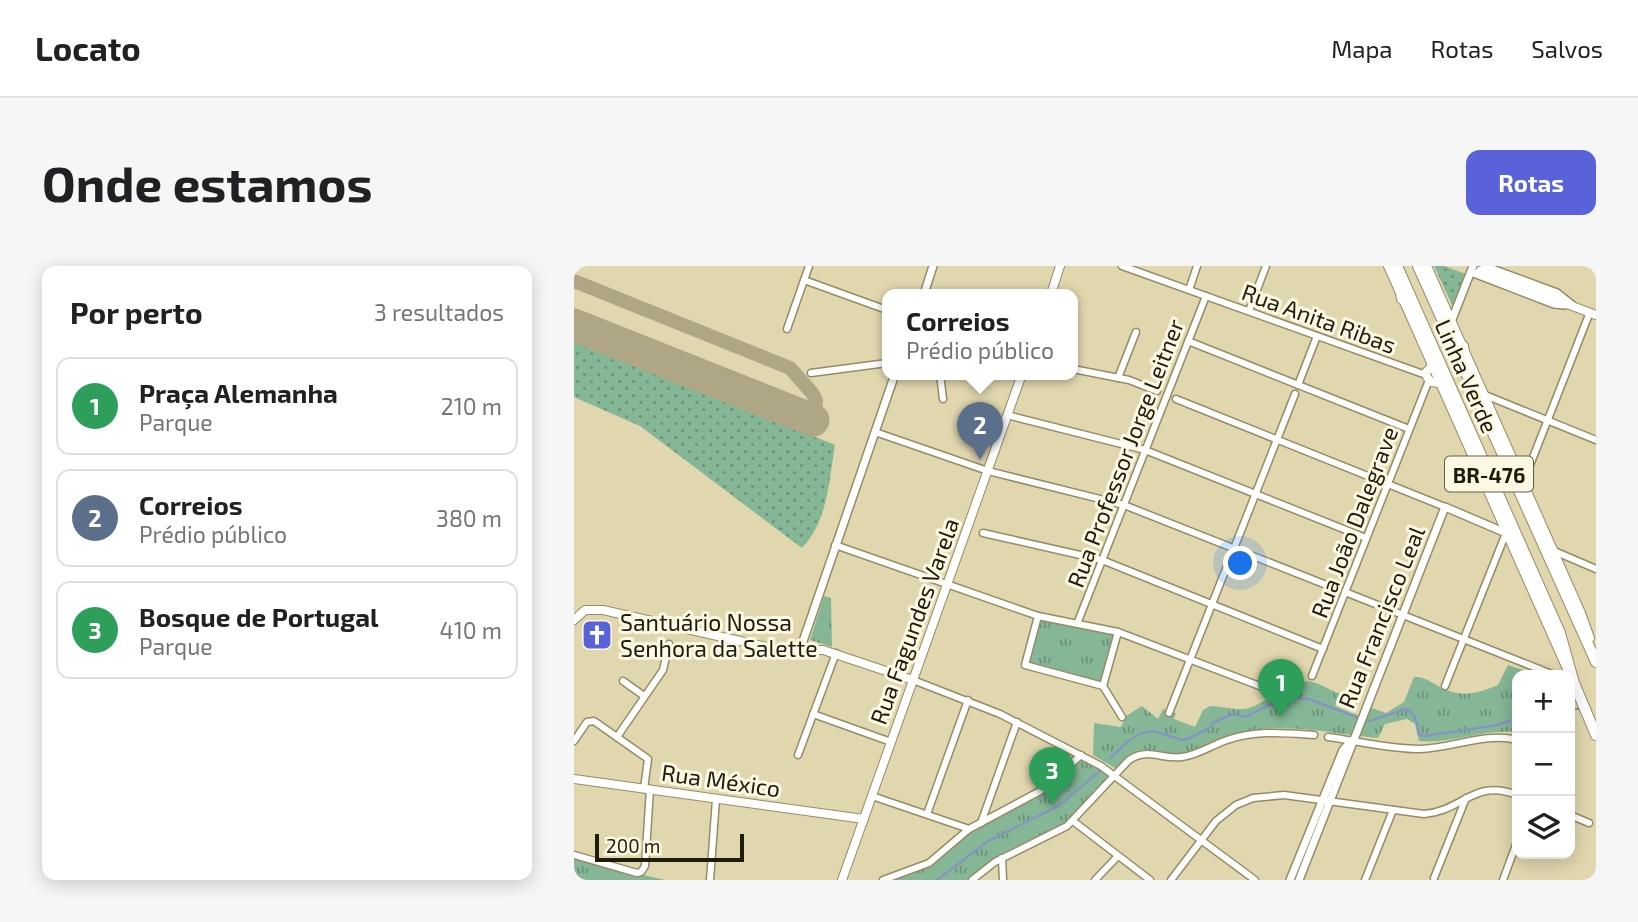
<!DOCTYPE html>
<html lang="pt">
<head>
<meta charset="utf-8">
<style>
  body { margin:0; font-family:"Exo 2",sans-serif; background:#f6f6f6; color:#202124 }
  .controls { position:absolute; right:21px; bottom:21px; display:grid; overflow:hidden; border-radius:14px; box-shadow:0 4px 18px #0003 }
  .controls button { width:63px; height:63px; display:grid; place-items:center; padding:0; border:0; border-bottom:2px solid #e0e0e0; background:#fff; color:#202124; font:35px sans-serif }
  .scale { position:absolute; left:21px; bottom:18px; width:149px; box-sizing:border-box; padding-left:7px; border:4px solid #201c0d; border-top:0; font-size:19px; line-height:24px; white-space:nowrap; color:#201c0d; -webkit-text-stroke:5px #fcf8e3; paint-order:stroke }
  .you { position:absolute; left:667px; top:298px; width:24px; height:24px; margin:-18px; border:5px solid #fff; border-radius:50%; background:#1a73e8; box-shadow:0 0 0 10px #1a73e833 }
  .badge { display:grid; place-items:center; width:46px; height:46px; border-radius:50%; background:#5962d9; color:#fff; font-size:23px; font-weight:700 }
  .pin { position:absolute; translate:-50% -58px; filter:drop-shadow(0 2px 4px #0008) }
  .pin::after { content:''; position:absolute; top:37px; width:24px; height:21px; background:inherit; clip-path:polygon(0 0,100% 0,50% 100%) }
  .popup { position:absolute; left:308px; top:23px; width:196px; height:91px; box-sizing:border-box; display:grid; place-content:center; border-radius:14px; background:#fff; filter:drop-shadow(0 2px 5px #0005); font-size:23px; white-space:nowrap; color:#757577 }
  .popup b { font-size:26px; color:#202124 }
  .popup::after { content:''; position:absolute; left:50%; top:100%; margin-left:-14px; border:14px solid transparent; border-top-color:#fff }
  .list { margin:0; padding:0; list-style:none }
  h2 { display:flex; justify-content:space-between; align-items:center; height:91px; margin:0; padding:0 28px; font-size:30px }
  h2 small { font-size:23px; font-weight:400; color:#757577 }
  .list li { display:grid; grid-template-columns:46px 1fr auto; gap:21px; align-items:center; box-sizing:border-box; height:98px; margin:0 14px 14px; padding:0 14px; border:2px solid #e0e0e0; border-radius:14px }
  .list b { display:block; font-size:26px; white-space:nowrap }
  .list p { margin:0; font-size:23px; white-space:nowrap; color:#757577 }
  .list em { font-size:23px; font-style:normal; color:#757577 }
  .icon { flex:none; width:38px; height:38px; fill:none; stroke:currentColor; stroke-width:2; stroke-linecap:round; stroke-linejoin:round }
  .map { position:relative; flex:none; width:1022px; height:614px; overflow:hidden; border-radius:14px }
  header { display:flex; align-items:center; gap:42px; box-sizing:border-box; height:98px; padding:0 35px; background:#fff; border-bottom:2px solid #e0e0e0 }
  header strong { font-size:33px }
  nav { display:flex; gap:38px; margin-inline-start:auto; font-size:24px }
  .intro { display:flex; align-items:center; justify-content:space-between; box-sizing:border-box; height:168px; padding:0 42px }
  h1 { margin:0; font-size:49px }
  .button { padding:18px 32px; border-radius:14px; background:#5962d9; color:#fff; font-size:24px; font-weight:700 }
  main { display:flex; gap:42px; padding:0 42px }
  aside { flex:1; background:#fff; border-radius:14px; box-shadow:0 4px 18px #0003 }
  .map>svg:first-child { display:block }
  .grass { fill:url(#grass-dots) }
  .park { fill:url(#park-tufts) }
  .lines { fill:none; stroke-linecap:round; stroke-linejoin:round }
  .stream { stroke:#8691cc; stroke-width:2 }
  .taxiway { stroke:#afa685; stroke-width:14 }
  .runway { stroke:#afa685; stroke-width:33 }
  .minor-casing { stroke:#958c66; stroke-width:9 }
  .tertiary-casing { stroke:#958c66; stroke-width:10 }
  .secondary-casing { stroke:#958c66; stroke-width:10 }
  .trunk-casing { stroke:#958c66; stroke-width:12 }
  .minor { stroke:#fff; stroke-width:6 }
  .tertiary { stroke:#fff; stroke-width:7 }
  .secondary { stroke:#fff; stroke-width:8 }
  .trunk { stroke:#fff; stroke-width:10 }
  .labels { text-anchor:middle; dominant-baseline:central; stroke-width:6; stroke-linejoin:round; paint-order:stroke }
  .shield { fill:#fcf8e3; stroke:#625e4d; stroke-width:2 }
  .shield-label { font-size:21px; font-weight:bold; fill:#201c0d }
  .street-label { font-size:23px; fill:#201c0d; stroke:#fcf8e3 }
  .poi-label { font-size:23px; fill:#201c0d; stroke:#fcf8e3; text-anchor:start }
</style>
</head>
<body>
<header>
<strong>Locato</strong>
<nav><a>Mapa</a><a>Rotas</a><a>Salvos</a></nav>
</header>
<div class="intro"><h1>Onde estamos</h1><a class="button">Rotas</a></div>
<main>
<aside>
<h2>Por perto<small>3 resultados</small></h2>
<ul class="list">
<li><span class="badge" style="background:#2e9e5b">1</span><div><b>Praça Alemanha</b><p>Parque</p></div><em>210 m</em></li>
<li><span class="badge" style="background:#5c6f8a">2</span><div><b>Correios</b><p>Prédio público</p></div><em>380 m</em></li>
<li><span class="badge" style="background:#2e9e5b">3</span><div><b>Bosque de Portugal</b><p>Parque</p></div><em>410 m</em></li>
</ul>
</aside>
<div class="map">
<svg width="1022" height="614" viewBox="0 0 1022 614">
  <defs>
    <pattern id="grass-dots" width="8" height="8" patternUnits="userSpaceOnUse" patternTransform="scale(1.75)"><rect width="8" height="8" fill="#85b696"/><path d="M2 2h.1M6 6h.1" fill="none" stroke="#6c9379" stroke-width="1.8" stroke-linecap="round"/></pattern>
    <pattern id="park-tufts" width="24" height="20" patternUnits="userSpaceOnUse" patternTransform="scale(1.75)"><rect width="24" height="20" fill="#85b696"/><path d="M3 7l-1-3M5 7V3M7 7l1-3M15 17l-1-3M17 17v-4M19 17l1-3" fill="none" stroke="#6c9379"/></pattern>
  </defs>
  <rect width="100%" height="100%" fill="#e1d7af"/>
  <g class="grass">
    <polygon points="860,0 870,0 892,8 879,41"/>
    <path d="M0,73L261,179C255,214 254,255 228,282L66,160L0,131Z"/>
  </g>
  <g class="park">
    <polygon points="250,330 257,332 258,381 236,374"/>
    <polygon points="467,355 540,369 528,416 455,398"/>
    <path d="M934,399L955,406V409H943V466C910,463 878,478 845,475L841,458L833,453L811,458L804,472C762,468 715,457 673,465C652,469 634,483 612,487C576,494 580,469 544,504L519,489L520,457L547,461L552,450L568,440L584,453L589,443L602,447L600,453L621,461L629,444L636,440C647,440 659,444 670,443C684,441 693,430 707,430C730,406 739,416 766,428L761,440L790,452L795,441L812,447L830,436L840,411C850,410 857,416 866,421C887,432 903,428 924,419Z"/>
    <polygon points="507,491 538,511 497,554 427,588 393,614 319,614 355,601 399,564 473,524"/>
    <polygon points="0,593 91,614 0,614"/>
  </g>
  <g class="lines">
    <g class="stream">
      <polyline points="996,443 1006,443"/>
      <path d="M795,455L832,443C842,447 844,458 844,468L851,470L924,459L943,452"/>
      <polyline points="536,492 556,474 568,467 580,465 608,474 616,472 634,463 638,457 659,448 671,451 710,432 735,433 782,451"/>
      <polyline points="363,614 414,575 486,539 527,504"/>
    </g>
    <polyline class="taxiway" points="0,15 216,102 239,128 242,135 239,154"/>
    <polyline class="runway" points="0,59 239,154"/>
    <g class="minor-casing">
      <g id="minor">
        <polyline points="548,0 852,109"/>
        <polyline points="230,14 313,44"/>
        <polyline points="615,24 623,0"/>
        <polyline points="675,45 692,0"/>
        <polyline points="213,63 235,0"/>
        <polyline points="614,75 835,163"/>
        <polyline points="499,103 555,114 583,125"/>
        <polyline points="237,107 313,97"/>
        <polyline points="366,108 369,133"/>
        <polyline points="544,112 562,66"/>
        <polyline points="724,119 743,70"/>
        <polyline points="911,129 1022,174"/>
        <polyline points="602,133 871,241"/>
        <polyline points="433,149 571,184 792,272"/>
        <polyline points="301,166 414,205 550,239 760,322"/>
        <polyline points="949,217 1016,46"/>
        <polyline points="409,267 528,294 749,383"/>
        <polyline points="261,279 464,350 544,366 704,427"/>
        <polyline points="980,285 1022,303"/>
        <polyline points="771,326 980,409"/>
        <polyline points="464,350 451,399 529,420"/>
        <polyline points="503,358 632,30"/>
        <polyline points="544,366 529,420 548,451"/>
        <polyline points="738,410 855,114"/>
        <polyline points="339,414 426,448 527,500 681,614"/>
        <polyline points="49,415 70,430"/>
        <polyline points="871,420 932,267"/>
        <polyline points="595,447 721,128"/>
        <polyline points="239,448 317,476"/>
        <polyline points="43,471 89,404 95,378"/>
        <path d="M754,471C784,475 816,483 846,483C879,482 911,466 943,474"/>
        <polyline points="0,475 13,456 20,455 74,493 70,523"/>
        <polyline points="224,489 262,387"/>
        <polyline points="298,530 395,563"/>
        <polyline points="353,548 394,434"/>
        <polyline points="996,549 1015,557"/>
        <polyline points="499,555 576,614"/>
        <polyline points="407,557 443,456"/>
        <polyline points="0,589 63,607 67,606 71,600 76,523"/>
        <polyline points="428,592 429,614"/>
        <polyline points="860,612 892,532"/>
        <polyline points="136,614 142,533"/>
        <polyline points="309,614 355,597 395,563 468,524 507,489"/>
        <path d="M398,614L421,596L493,560L555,494C574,481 588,494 608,491C624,489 638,479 653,474C682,464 710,467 740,469"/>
        <polyline points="521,614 544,590"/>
        <path d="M597,614L642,555L662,539L679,532L710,529L850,548C889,545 900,512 943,529"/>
        <polyline points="791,614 819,544"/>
        <polyline points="929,614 943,576"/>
      </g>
    </g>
    <g class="tertiary-casing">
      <g id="tertiary">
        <polyline points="910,0 983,27 998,39"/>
        <polyline points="897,6 980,38 991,39"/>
        <polyline points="350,28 359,0"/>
        <polyline points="877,56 899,0"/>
        <polyline points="226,384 321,108"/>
        <polyline points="716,614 769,484 777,475"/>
        <polyline points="725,614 871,241 932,267"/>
      </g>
    </g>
    <g class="secondary-casing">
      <g id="secondary">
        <polyline points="814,0 993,403"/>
        <polyline points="853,0 1007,347 1016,372"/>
        <polyline points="906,5 1022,49"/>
        <polyline points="477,28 486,0"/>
        <polyline points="858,100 852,106 853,111 857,116 865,117"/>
        <polyline points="0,354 11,344 29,344 188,380 213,384 249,384 339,414"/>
        <polyline points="0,513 290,553"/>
        <polyline points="268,614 448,108"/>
      </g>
    </g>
    <g class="trunk-casing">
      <g id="trunk">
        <polyline points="823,0 986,367 1000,417 1022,469"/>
        <polyline points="844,0 1022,396"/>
        <polyline points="825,13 828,33"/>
        <polyline points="889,80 892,98"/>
      </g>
    </g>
    <use href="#minor" class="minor"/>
    <use href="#tertiary" class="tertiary"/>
    <use href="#secondary" class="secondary"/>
    <use href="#trunk" class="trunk"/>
  </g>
  <defs>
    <g id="church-square" transform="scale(1.575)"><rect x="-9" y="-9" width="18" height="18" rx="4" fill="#5962d9" stroke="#fcf8e3"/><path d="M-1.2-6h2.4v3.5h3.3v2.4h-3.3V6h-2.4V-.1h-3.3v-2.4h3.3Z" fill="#fff"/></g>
  </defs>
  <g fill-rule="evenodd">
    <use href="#church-square" x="23" y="369"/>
  </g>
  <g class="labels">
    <rect class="shield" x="871" y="190.5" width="88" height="35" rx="5"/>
    <g class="shield-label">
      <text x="915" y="208">BR-476</text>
    </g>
    <g class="street-label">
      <text transform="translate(745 52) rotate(20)">Rua Anita Ribas</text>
      <text transform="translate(893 110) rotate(66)">Linha Verde</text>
      <text transform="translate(551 187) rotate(-69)">Rua Professor Jorge Leitner</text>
      <text transform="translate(780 256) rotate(-69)">Rua João Dalegrave</text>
      <text transform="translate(807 351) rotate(-68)">Rua Francisco Leal</text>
      <text transform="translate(340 355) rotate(-70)">Rua Fagundes Varela</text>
      <text transform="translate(147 514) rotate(8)">Rua México</text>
    </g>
    <g class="poi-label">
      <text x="46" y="356">Santuário Nossa<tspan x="46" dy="26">Senhora da Salette</tspan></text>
    </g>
  </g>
</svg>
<div class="controls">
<button>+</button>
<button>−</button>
<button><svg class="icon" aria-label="layers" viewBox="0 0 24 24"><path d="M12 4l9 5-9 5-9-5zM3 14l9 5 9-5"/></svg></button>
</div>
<div class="scale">200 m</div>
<div class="you"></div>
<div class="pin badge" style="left:707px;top:451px;background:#2e9e5b">1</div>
<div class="pin badge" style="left:406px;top:194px;background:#5c6f8a">2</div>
<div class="popup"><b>Correios</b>Prédio público</div>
<div class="pin badge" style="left:478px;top:539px;background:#2e9e5b">3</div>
</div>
</main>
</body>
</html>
